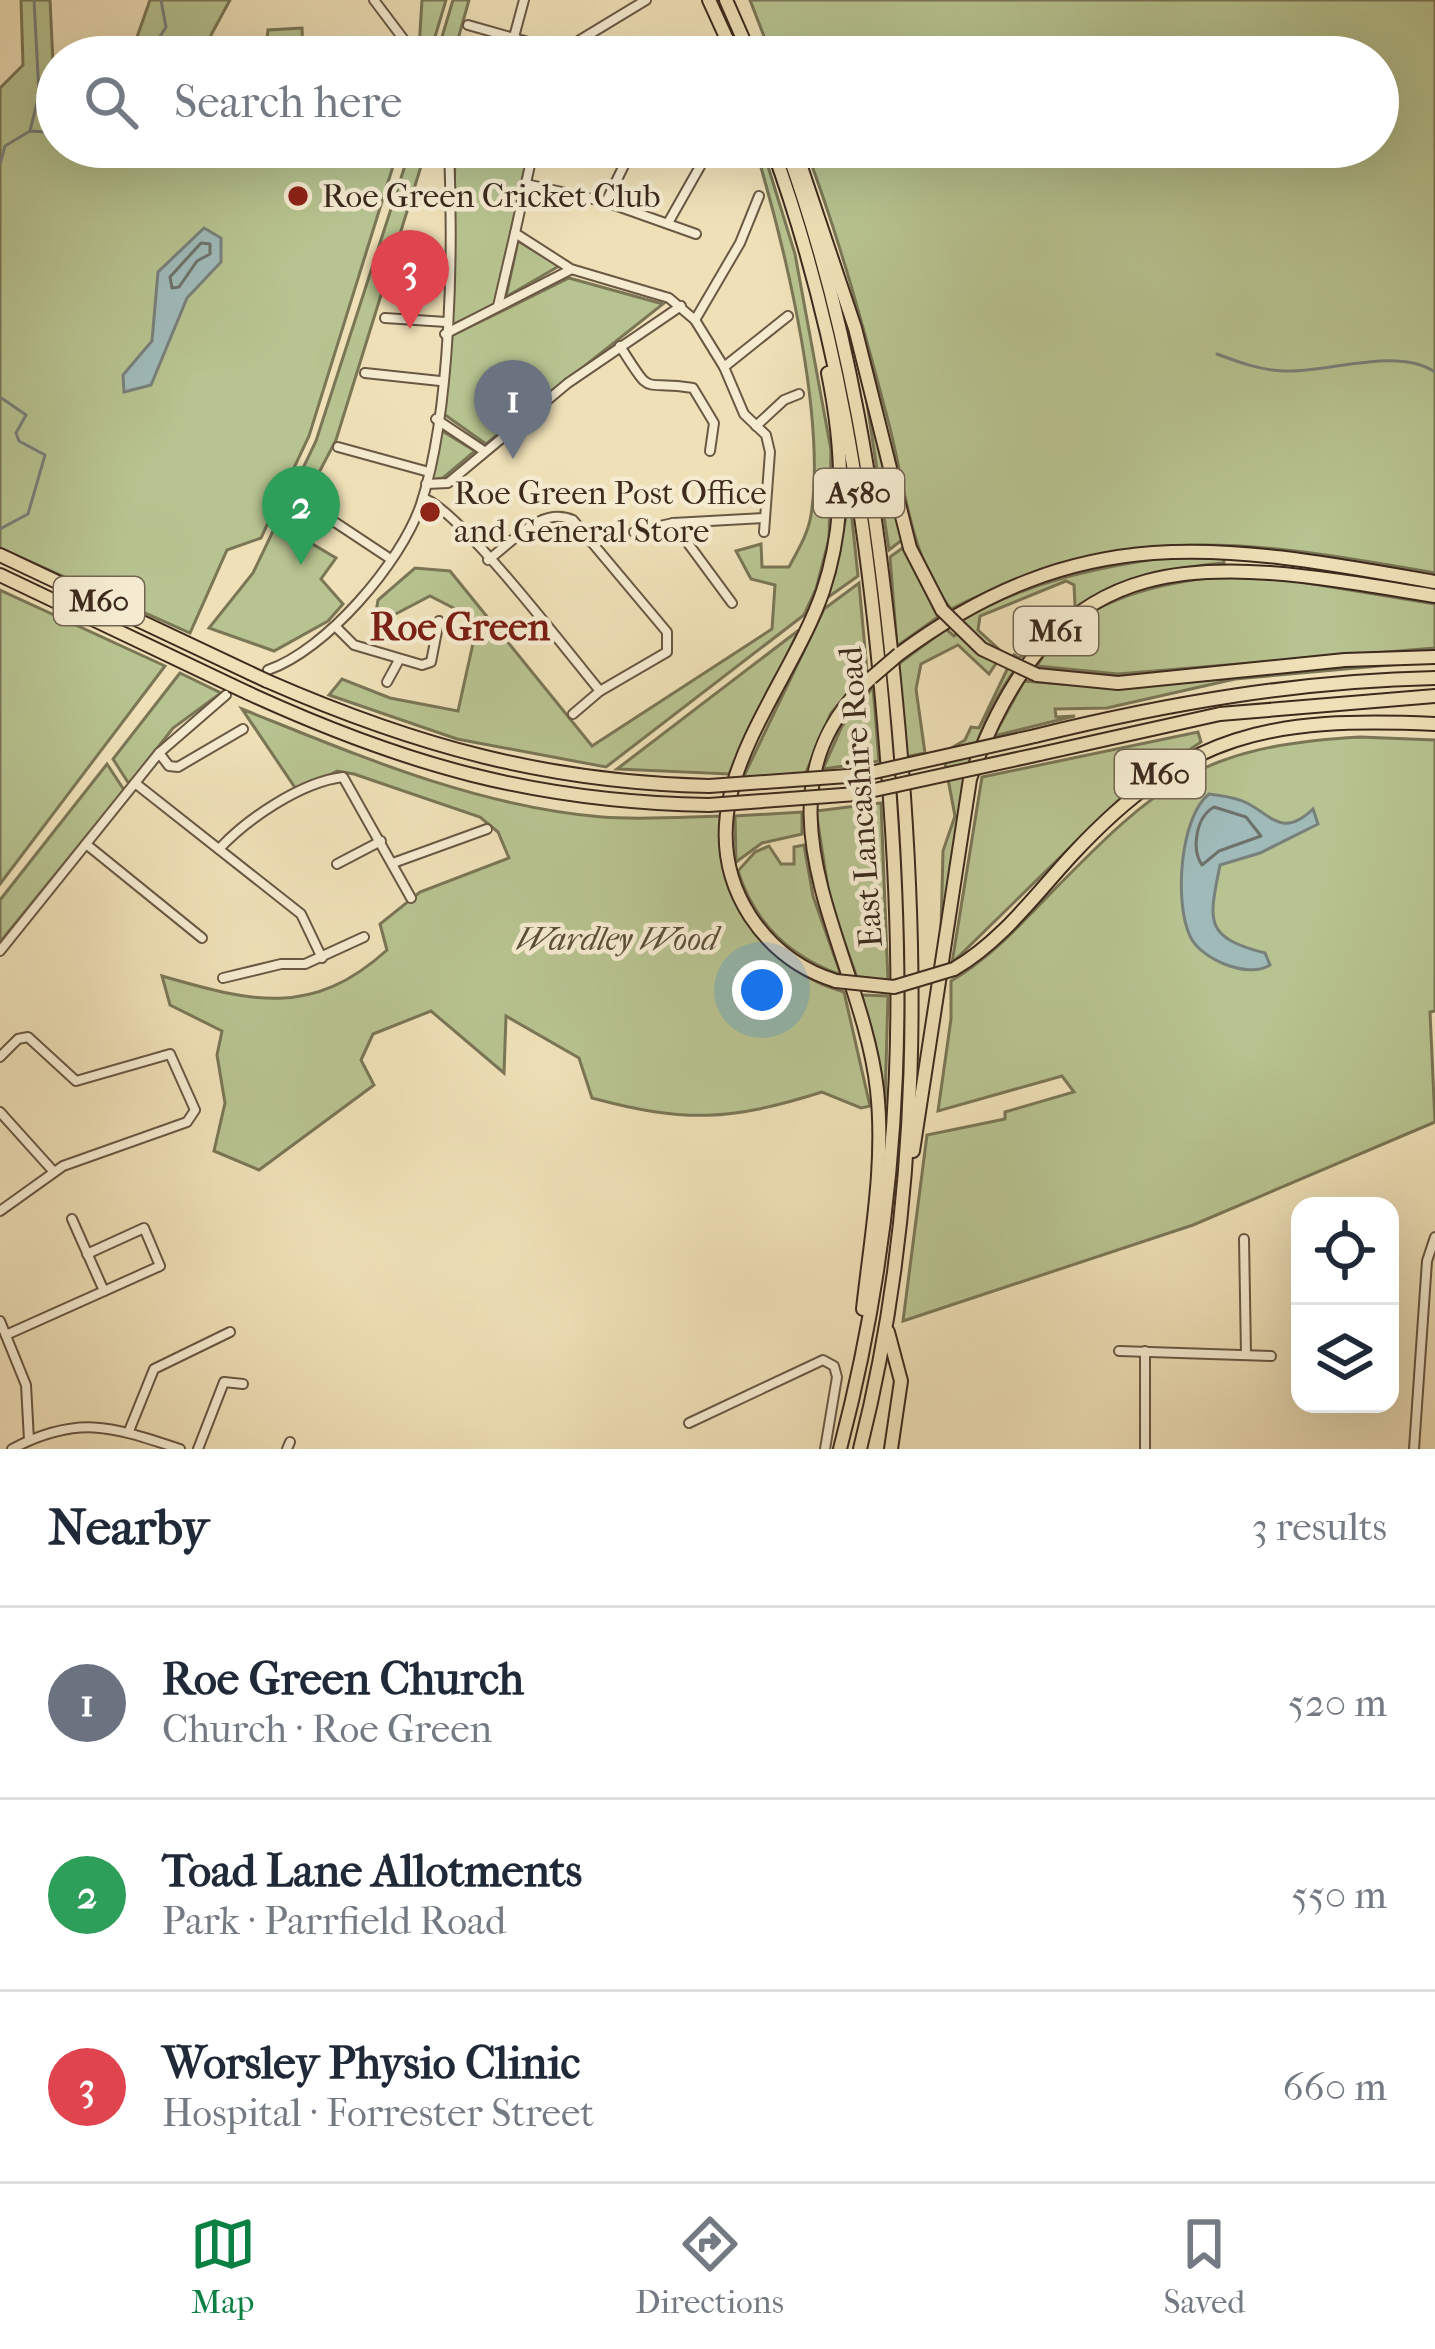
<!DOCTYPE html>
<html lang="en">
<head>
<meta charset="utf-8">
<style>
  body { margin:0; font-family:"IM FELL French Canon",serif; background:#f6f6f7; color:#1f2937 }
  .controls { position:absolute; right:36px; bottom:36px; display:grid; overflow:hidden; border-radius:24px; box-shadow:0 12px 48px #0002 }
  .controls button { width:108px; height:108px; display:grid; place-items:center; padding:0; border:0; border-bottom:3px solid #e0e1e3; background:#fff; color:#1f2937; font:60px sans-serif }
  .you { position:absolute; left:762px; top:990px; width:42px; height:42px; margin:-30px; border:9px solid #fff; border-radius:50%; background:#1a73e8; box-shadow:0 0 0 18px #1a73e833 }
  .badge { display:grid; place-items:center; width:78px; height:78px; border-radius:50%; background:#0b8043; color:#fff; font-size:39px; font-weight:700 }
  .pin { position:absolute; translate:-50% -99px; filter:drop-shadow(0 3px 6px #0008) }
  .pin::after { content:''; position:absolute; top:63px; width:42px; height:36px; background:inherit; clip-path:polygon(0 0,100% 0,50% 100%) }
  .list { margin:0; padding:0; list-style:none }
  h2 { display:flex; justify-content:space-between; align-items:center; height:156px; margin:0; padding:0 48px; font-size:51px }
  h2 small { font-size:39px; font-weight:400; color:#747a83 }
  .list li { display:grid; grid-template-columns:78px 1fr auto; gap:36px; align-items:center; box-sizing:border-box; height:192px; padding:0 48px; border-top:3px solid #e0e1e3 }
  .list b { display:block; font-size:45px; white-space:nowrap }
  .list p { margin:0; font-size:39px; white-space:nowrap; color:#747a83 }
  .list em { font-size:39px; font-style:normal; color:#747a83 }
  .icon { flex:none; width:66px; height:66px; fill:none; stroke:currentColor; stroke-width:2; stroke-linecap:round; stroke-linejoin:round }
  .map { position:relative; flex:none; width:1435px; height:1449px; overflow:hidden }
  .search { position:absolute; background:#fff; box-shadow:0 12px 48px #0002; left:36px; right:36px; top:36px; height:132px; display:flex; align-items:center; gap:30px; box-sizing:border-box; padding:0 42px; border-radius:66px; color:#747a83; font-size:45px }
  .sheet { height:732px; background:#fff }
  nav { display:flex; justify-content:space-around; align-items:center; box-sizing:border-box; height:168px; border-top:3px solid #e0e1e3; background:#fff; font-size:33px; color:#747a83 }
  nav a { display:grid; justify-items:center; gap:6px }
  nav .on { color:#0b8043 }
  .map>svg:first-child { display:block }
  .green { fill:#b7c390; stroke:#7a7656; stroke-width:3 }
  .water { fill:#9fbab9; stroke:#78807b; stroke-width:3 }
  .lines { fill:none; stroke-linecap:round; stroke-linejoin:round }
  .shore { stroke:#6e726b; stroke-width:3 }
  .stream { stroke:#78807b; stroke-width:3 }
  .minor-casing { stroke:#6a5844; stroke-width:12 }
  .highway-casing { stroke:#3d2a1d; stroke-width:16 }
  .minor { stroke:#f5ebd0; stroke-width:8 }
  .highway { stroke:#efe0b7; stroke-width:12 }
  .highway-bridge-casing { stroke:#3d2a1d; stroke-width:16; stroke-linecap:butt }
  .highway-bridge { stroke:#efe0b7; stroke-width:12 }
  .poi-dot { fill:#8f2418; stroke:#f5ebd0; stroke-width:4.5 }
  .labels { text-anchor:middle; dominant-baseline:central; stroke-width:9; stroke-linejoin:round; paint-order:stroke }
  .shield { fill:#f5ebd0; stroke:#746453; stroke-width:3 }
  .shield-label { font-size:30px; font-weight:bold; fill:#3d2a1d }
  .poi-label { font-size:33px; fill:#3d2a1d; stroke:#f5ebd0; text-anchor:start }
  .street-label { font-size:33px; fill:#3d2a1d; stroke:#f5ebd0 }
  .park-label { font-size:33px; font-style:italic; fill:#5c503a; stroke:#f5ebd0 }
  .quarter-label { font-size:39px; font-weight:bold; fill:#7a1f14; stroke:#f5ebd0 }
</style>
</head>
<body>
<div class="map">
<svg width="1435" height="1449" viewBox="0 0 1435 1449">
  <rect width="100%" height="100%" fill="#efe0b7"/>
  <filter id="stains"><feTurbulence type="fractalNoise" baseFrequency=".00167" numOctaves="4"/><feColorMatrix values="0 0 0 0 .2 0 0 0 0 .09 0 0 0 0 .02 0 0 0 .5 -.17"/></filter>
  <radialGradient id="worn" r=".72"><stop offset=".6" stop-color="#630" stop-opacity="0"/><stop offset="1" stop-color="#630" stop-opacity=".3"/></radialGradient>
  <g class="green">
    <polygon points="21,0 50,0 57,147 399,147 309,436 261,538 227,550 190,633 0,548 0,88 23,65"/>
    <polygon points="150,0 230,0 211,35 215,57 130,57"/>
    <polygon points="422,0 446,0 429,57 419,48"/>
    <polygon points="453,0 469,0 453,57 436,57"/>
    <path d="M750,0H1435V573C1245,540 1131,520 951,609C911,560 905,488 890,428C865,333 840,239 805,147H1378V57H772Z"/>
    <polygon points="302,28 303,57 265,57 268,30"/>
    <polygon points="411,147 427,147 336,440 289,530 336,558 321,579 343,604 328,621 274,651 209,628 253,573 316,441"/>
    <polygon points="455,147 530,147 495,304 452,325"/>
    <path d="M767,163L795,254L831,450L829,539L816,589L804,615L606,767L457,739L329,695L342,679L390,698L458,711L476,630L469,616L430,596L386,619L376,612L378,600L415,568L450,571L592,746L772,629L775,585L751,579L736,551L761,544L762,567H789C798,550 808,534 811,515C826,420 787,257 760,164Z"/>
    <polygon points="518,241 559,266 506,297"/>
    <polygon points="569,278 663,304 486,444 441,412 449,337"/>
    <polygon points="862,370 902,540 889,550"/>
    <polygon points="439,429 475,451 443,478 431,480"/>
    <polygon points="850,500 858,576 827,598"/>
    <polygon points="904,547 938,617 897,646 890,557"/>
    <path d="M1182,555H1223L1224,563C1081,575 992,653 963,794C954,838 954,890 941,931L943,851L955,816L943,753L965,740L971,727L979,728L1014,655L1019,658L1075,606L1074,585L1066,581L980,616L978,630L1003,653L989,674L958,645L921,664L916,689L925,753L905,757L897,665L946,629L954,636L966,627L960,620C1031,580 1103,566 1182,555Z"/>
    <path d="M1223,576L1289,580L1435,604V648L1118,674L1037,666C1071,601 1158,583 1223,576Z"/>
    <polygon points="859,583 867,671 831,713 804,777 743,778 824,609"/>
    <polygon points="0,590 165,666 0,884"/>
    <polygon points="799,630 729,774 617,769"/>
    <polygon points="1435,661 1235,679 1107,708 1055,709 1056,717 1075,716 994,736 1024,681 1115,688"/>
    <polygon points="180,673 221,693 173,728 129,784 113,759"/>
    <polygon points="873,687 879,761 823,769 842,726"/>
    <path d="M242,709C360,756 474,806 602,817C641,820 682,817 721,816C719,899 763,968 844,992L870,1106L861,1108L822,1092C730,1121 685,1123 592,1098L579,1058L506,1016L504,1073L431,1011L373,1034L361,1060L374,1085L259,1170L214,1151L225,1103L217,1055L222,1031L170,1005L162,976C252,1002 312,1018 387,950L380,924L420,892L509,858L498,832L480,817L354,774L337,771L298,792Z"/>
    <polygon points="1198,732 1201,742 1126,793 952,963 982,777"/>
    <path d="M1360,737L1435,740V1011L1430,1012L1435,1122L1193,1225L903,1321L927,1135L1005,1119V1112L1074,1092L1062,1076L938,1111L951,1019V981C989,959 1018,927 1049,895C1158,784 1198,746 1360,737Z"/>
    <polygon points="107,764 124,790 0,942 0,900"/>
    <polygon points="881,803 888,981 857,978 830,901 816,811"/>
    <polygon points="802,812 802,834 762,843 736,862 735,816"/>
    <path d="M804,845L813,896L841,975C790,957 754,922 738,871L755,852L769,846L781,864H794V847Z"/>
    <polygon points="862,995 888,996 885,1102"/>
  </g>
  <g class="water">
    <polygon points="204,228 221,238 221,262 187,298 151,385 124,392 123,375 152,341 158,272"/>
    <path d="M1209,794C1221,796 1235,797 1247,803C1272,816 1283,838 1313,809L1318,824L1260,853L1220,865C1209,921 1203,937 1265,953L1270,965C1249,979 1201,960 1190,936C1174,902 1180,817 1209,794Z"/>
  </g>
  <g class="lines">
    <g class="shore">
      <polygon points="201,243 210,244 210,254 197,261 179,287 172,288 170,277"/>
      <path d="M1214,807L1246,817L1261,836L1219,851L1202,865C1191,849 1196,817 1214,807Z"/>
    </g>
    <g class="stream">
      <polyline points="147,57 166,27 161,0"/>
      <polyline points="30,131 39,94 34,0"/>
      <polyline points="0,164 5,146 30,131 46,132 57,109"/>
      <path d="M1217,354C1238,362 1260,370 1283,371C1327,373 1397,346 1435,372"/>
      <polyline points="0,397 26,415 16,433 19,441 45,455 28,514 0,529"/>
    </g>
    <g class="minor-casing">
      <g id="minor">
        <polyline points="374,0 417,57"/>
        <polyline points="468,25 560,51"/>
        <polyline points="514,37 524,0"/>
        <polyline points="552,57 646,0"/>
        <polyline points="534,147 515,233 571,269 669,298 695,320 724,367 744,414 766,435 770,452 764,532"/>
        <polyline points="526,184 606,202 696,234"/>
        <polyline points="606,202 633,147"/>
        <polyline points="668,223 711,147"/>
        <polyline points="498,306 515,233"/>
        <polyline points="385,318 446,322"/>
        <polyline points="695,320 740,243 759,196"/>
        <polyline points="445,334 570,270"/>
        <path d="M620,346C654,400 639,379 693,388L714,423L710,451"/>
        <polyline points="724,367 788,316"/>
        <polyline points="365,373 440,381"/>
        <polyline points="436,419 484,451"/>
        <polyline points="756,426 784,400 799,394"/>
        <polyline points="338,447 429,472"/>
        <polyline points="426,484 448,483 568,383 681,306"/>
        <path d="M423,498C458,508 570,655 600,691"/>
        <polyline points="309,505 389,558"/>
        <polyline points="673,523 732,603"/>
        <polyline points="634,532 673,523 764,518"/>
        <path d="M488,560C514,541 541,506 573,520L667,632V652L600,691L573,714"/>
        <polyline points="335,626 354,645 422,665 431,662 439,621"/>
        <path d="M268,670C326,650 401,563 421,504C452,409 453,248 449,147"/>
        <polyline points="387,682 399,660"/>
        <polyline points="159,753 169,766 178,767 243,729"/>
        <polyline points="135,783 301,914 322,958"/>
        <polyline points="86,844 202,938"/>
        <path d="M219,849C247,819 301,782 343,777L411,898"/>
        <polyline points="393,863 487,829"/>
        <polyline points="337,864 381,841"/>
        <polyline points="0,951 159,753 226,695"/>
        <polyline points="223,978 281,964 305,964 364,937"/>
        <polyline points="0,1057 18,1039 28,1037 76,1081 170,1054 195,1110 187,1122 63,1166 0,1211"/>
        <polyline points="0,1112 54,1172"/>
        <polyline points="72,1219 104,1291"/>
        <polyline points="1244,1239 1246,1354"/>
        <polyline points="0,1321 26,1385 29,1440"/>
        <polyline points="6,1335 160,1266 144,1228 87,1254"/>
        <polyline points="1119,1351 1271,1356"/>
        <polyline points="689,1423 823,1360 834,1366 837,1377 825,1449"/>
        <polyline points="129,1431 154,1369 230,1332"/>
        <path d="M12,1449C79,1414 113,1427 180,1449"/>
        <polyline points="198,1449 224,1382 243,1384"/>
        <polyline points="287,1449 290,1442"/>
        <polyline points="1145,1449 1145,1351"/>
        <polyline points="1414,1449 1427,1261 1435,1237"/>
      </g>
    </g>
    <g class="highway-casing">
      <g id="highway">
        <polyline points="709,0 735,57"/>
        <polyline points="726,0 751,57"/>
        <path d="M772,147C837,325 865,511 882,699C906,967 909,1186 840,1449"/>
        <path d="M786,147C850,323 877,504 895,690C920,944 923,1200 860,1449"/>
        <polyline points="801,167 855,328 910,548 942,610"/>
        <path d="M828,373C843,447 847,519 823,591C787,696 677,802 750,916C771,948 800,970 836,981"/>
        <polyline points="0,555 250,673"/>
        <polyline points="0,575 231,685"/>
        <path d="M899,654C1084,517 1225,545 1435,582"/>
        <polyline points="1037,675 1118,683 1345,660 1435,657"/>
        <path d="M267,681C416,746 546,782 709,786"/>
        <path d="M248,693C405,765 535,802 709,805"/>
        <path d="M1035,736C1169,703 1298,681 1435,678"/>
        <polyline points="1040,754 1220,714 1435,696"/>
        <path d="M954,969C1002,941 1035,895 1072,855C1187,731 1271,717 1435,724"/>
        <path d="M913,1151L970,779C1059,527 1214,560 1435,596"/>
        <path d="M863,1309C871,1237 885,1163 877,1090C862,950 739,800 871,678"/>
        <polyline points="888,1332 901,1381 891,1449"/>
      </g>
    </g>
    <use href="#minor" class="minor"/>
    <use href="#highway" class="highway"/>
    <g class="highway-bridge-casing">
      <g id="highway-bridge">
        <polyline points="942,610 982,649 1037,675"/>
        <polyline points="250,673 267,681"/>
        <polyline points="871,678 899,654"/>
        <polyline points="231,685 248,693"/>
        <polyline points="709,786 861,775 1035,736"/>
        <polyline points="709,805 856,794 1040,754"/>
        <polyline points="836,981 894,987 954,969"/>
      </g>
    </g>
    <use href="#highway-bridge" class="highway-bridge"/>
  </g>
  <g class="poi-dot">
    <circle cx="298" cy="196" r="12"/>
    <circle cx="430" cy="512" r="12"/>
  </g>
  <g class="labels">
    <g class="shield">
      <rect x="814" y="469" width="90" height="48" rx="9"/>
      <rect x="54" y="577" width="90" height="48" rx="9"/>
      <rect x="1014" y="607" width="84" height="48" rx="9"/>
      <rect x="1115" y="750" width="90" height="48" rx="9"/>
    </g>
    <g class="shield-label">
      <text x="859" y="493">A580</text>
      <text x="99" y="601">M60</text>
      <text x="1056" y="631">M61</text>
      <text x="1160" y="774">M60</text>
    </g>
    <g class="poi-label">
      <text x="322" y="196">Roe Green Cricket Club</text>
      <text x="454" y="493">Roe Green Post Office<tspan x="454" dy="38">and General Store</tspan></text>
    </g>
    <g class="street-label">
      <text transform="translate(861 797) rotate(-94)">East Lancashire Road</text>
    </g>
    <g class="park-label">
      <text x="617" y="939">Wardley Wood</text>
    </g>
    <g class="quarter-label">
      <text x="460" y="627">Roe Green</text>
    </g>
  </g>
  <rect width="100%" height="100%" filter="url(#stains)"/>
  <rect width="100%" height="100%" fill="url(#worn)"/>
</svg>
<div class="controls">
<button><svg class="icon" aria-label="locate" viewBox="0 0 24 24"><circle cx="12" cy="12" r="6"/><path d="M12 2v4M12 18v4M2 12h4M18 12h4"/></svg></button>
<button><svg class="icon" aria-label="layers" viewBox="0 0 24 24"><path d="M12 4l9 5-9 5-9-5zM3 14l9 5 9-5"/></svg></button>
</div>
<div class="you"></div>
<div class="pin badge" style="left:513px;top:459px;background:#6b7280">1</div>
<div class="pin badge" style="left:301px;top:565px;background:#2e9e5b">2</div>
<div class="pin badge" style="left:410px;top:329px;background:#e0444e">3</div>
<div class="search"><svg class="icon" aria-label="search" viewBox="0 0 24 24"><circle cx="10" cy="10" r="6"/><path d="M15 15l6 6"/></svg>Search here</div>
</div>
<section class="sheet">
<h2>Nearby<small>3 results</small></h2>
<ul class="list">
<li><span class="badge" style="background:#6b7280">1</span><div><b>Roe Green Church</b><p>Church · Roe Green</p></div><em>520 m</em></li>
<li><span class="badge" style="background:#2e9e5b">2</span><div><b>Toad Lane Allotments</b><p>Park · Parrfield Road</p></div><em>550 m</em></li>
<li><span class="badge" style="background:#e0444e">3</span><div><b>Worsley Physio Clinic</b><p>Hospital · Forrester Street</p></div><em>660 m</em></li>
</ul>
</section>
<nav>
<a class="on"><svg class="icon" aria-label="map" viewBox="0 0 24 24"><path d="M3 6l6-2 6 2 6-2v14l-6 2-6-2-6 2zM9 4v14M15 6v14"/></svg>Map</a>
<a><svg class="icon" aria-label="directions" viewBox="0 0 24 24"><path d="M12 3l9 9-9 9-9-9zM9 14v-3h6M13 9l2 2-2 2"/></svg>Directions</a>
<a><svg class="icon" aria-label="saved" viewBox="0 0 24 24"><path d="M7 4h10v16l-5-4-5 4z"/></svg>Saved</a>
</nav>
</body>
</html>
